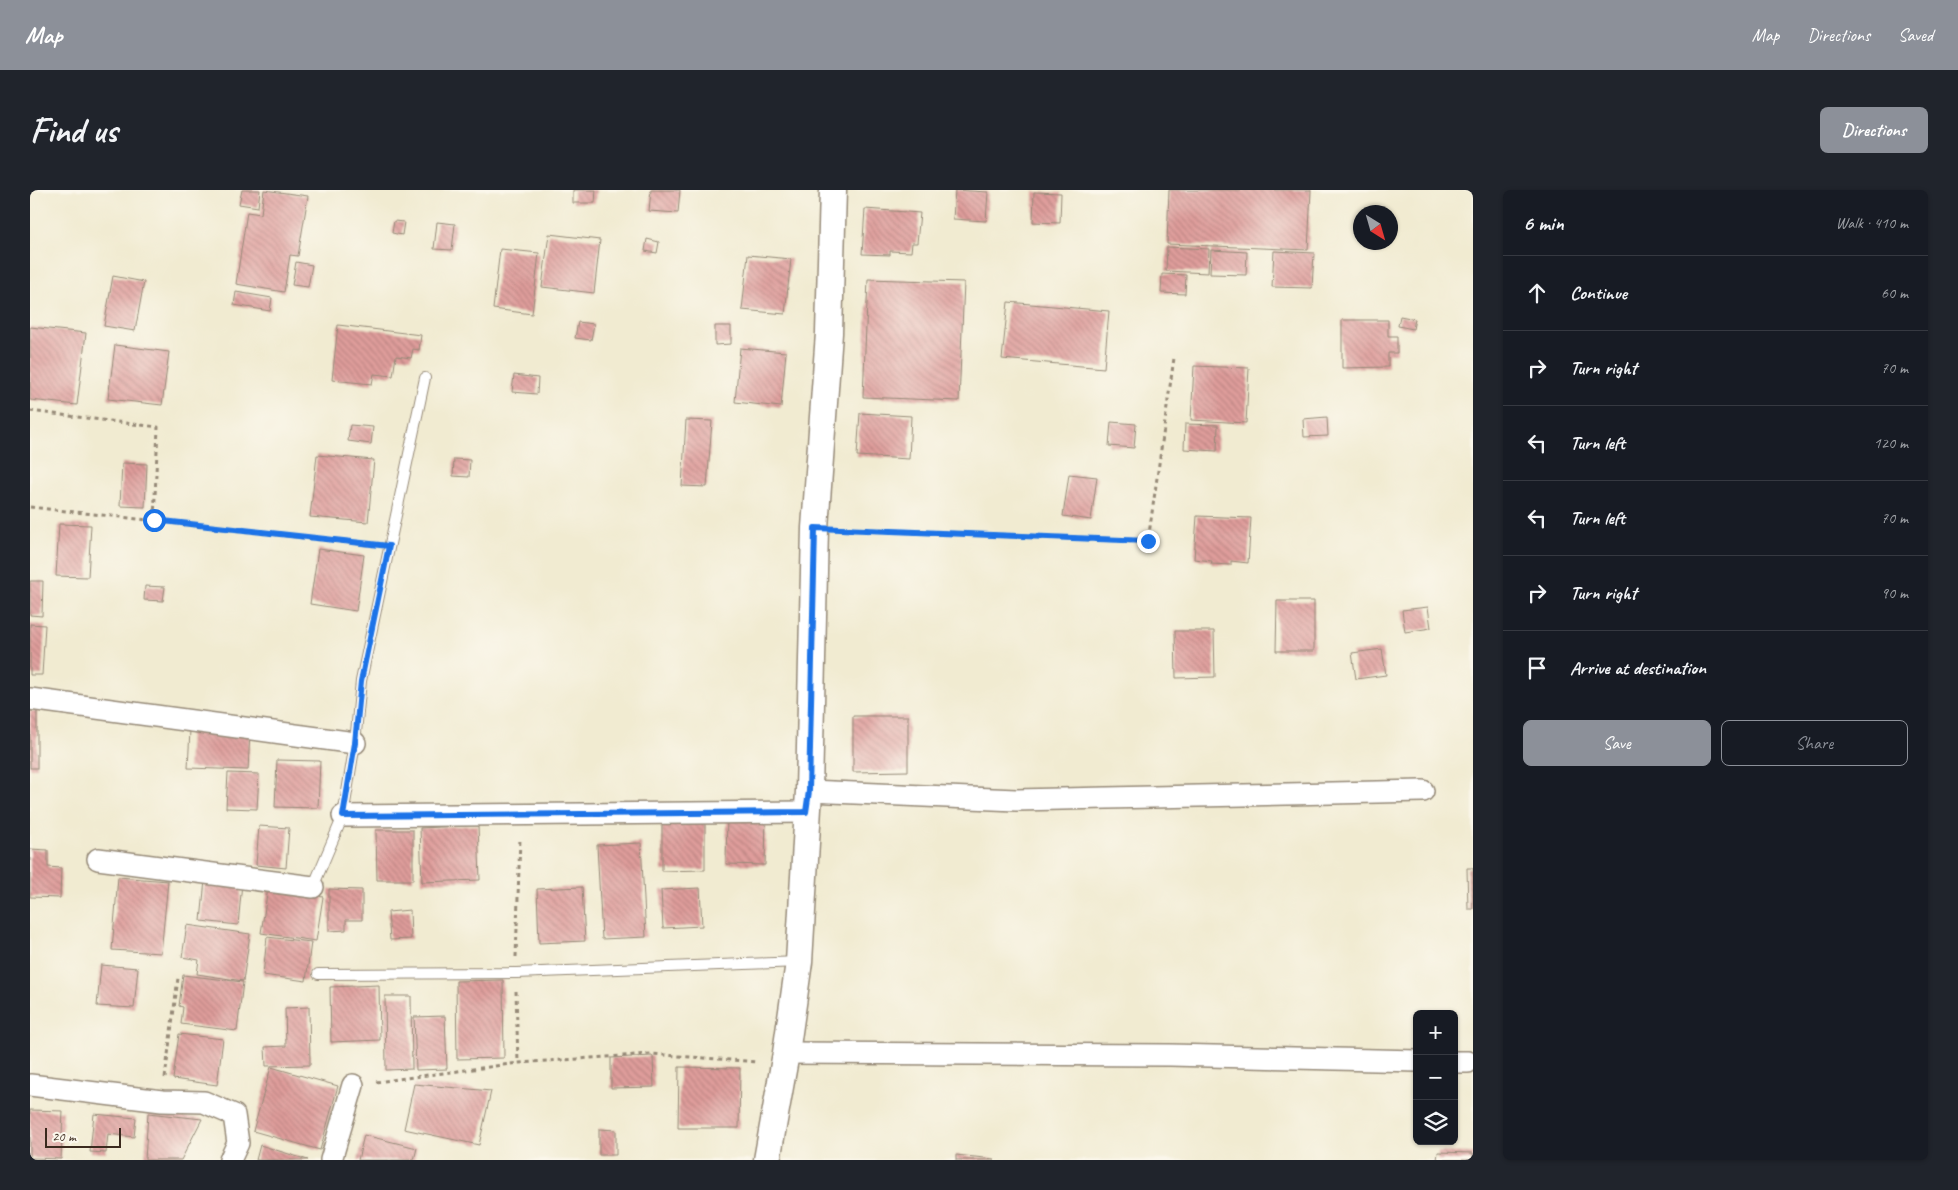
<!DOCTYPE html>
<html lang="en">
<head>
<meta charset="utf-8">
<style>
  body { margin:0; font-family:Caveat,sans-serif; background:#20242c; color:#f1f3f6 }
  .controls { position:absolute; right:15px; bottom:15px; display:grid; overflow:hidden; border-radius:8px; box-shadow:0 1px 4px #0004 }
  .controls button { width:45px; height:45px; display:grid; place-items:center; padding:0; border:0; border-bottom:1px solid #363941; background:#171b24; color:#f1f3f6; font:25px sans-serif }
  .compass { position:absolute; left:1323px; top:15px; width:45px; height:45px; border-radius:50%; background:#171b24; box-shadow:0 1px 4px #0004; rotate:143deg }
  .scale { position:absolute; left:15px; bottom:12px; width:76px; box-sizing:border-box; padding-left:5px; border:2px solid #3b2a1e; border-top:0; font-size:14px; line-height:18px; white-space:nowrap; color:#3b2a1e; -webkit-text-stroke:4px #fbf7ec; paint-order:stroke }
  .stop { position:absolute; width:15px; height:15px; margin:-11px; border:4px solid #1a73e8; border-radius:50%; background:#fff }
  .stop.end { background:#1a73e8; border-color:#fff; box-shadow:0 1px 5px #0008 }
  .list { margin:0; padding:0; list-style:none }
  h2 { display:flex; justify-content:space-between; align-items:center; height:65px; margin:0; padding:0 20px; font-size:21px }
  h2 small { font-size:16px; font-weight:400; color:#9ea1a6 }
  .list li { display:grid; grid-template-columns:32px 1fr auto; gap:15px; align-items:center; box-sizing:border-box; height:75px; padding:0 20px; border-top:1px solid #363941 }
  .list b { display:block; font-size:19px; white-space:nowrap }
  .list em { font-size:16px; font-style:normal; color:#9ea1a6 }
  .actions { display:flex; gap:10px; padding:15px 20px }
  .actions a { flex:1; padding:11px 0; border:1px solid #8c9099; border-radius:8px; text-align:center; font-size:18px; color:#8c9099 }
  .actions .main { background:#8c9099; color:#fff }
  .icon { flex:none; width:28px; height:28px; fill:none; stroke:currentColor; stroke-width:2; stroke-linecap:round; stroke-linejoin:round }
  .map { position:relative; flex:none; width:1443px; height:970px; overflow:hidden; border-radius:8px }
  header { display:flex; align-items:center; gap:30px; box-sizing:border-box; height:70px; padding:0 25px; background:#8c9099; color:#fff }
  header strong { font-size:24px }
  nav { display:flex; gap:28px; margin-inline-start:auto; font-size:18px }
  .intro { display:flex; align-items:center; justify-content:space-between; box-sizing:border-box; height:120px; padding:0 30px }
  h1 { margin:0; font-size:35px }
  .button { padding:12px 22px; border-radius:8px; background:#8c9099; color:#fff; font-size:18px; font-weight:700 }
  main { display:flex; gap:30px; padding:0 30px }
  aside { flex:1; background:#171b24; border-radius:8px; box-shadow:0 1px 4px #0004 }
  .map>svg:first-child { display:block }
  .building { fill:url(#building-back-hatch) }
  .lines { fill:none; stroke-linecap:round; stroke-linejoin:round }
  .service-casing { stroke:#968a78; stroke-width:12 }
  .minor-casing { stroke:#968a78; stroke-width:24 }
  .tertiary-casing { stroke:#968a78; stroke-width:29 }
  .path { stroke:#968a78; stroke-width:3; stroke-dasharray:4 4; stroke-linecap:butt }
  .service { stroke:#fff; stroke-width:10 }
  .minor { stroke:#fff; stroke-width:21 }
  .tertiary { stroke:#fff; stroke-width:26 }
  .route { stroke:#1a73e8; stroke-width:6 }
</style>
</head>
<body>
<header>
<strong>Map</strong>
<nav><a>Map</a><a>Directions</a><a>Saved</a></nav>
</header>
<div class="intro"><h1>Find us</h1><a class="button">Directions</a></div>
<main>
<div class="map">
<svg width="1443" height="970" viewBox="0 0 1443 970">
  <defs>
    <pattern id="building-back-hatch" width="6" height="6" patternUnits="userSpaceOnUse" patternTransform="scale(1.25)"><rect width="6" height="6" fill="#df9d9b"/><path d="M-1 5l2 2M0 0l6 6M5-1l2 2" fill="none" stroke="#b6807e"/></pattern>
  </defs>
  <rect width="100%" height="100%" fill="#fbf7ec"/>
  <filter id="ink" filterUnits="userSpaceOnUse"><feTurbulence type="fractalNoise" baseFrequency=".02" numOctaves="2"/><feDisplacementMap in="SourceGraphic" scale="10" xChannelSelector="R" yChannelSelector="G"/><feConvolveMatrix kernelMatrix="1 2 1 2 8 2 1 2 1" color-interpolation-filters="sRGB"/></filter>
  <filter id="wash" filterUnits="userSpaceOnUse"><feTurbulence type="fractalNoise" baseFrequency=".0096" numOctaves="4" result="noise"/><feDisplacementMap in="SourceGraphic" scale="20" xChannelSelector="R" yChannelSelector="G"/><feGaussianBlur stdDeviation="1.12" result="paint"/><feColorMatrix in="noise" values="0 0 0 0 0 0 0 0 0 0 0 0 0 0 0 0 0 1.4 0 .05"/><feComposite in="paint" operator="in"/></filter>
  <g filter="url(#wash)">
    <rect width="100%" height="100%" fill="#f1ebd1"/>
    <g id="blocks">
      <g class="building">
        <polygon points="212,0 230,0 228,17 209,14"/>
        <polygon points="234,0 278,6 268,66 260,65 254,102 206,94 217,22 231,24"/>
        <polygon points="543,0 566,0 565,13 543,13"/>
        <polygon points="621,0 650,0 648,23 619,21"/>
        <polygon points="925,0 958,2 956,31 923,29"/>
        <polygon points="1139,0 1281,0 1278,60 1137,54"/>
        <polygon points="1004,2 1031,3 1030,33 1003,32"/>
        <polygon points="835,19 890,23 887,53 882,53 881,62 860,61 860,65 832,64"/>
        <polygon points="364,31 374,32 372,45 362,43"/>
        <polygon points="407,32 425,34 422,60 404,59"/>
        <polygon points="519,44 570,50 564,103 512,97"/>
        <polygon points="617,49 629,52 627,63 615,61"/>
        <polygon points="1137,57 1179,59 1178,83 1136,81"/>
        <polygon points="470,59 509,63 502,124 463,119"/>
        <polygon points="1181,60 1217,62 1216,85 1180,84"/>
        <polygon points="1244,61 1284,63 1282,98 1242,97"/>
        <polygon points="718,65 761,69 755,124 712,120"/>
        <polygon points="266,72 282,75 278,97 262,95"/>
        <polygon points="1132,84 1156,85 1155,104 1131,103"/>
        <polygon points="83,86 114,92 105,141 74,136"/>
        <polygon points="838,89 934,92 929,211 833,207"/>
        <polygon points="206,102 242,108 240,121 204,115"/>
        <polygon points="978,112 1079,121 1074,178 972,169"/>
        <polygon points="1370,126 1385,129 1383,139 1368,136"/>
        <polygon points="1312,130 1358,130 1358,146 1367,146 1367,163 1358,163 1358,177 1312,178"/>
        <polygon points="548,132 564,134 561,150 545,148"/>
        <polygon points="308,135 391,145 389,160 383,159 381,168 366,166 363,186 344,184 342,194 302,190"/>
        <polygon points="685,136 701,136 701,154 685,155"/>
        <polygon points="0,137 56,143 47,215 0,210"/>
        <polygon points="85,155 139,162 132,215 78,209"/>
        <polygon points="710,158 756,162 751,217 705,212"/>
        <polygon points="1164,176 1219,178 1216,233 1161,230"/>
        <polygon points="484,185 508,188 507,204 482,202"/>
        <polygon points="830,223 881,226 879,269 827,266"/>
        <polygon points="1297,227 1298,246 1274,247 1273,229"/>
        <polygon points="656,230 682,231 677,297 652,296"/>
        <polygon points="1081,232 1106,234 1104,258 1079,256"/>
        <polygon points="1155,234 1188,235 1187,261 1154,259"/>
        <polygon points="320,235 343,237 341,254 318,251"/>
        <polygon points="287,265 344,270 338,332 280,327"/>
        <polygon points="424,269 440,270 439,287 423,286"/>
        <polygon points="92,273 117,274 115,317 90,316"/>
        <polygon points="1039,284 1067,287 1061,330 1033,326"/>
        <polygon points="1167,326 1221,328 1218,373 1201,371 1201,375 1181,374 1182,371 1164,369"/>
        <polygon points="29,334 61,335 58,387 26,386"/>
        <polygon points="288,359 334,365 326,421 280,414"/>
        <polygon points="0,391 13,391 12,426 0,425"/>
        <polygon points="115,396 135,397 133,411 114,410"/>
        <polygon points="1247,411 1284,411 1284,461 1246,461"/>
        <polygon points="1398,417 1401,438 1375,442 1372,420"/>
        <polygon points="0,434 15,435 12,485 0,485"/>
        <polygon points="1145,441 1184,441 1185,487 1146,488"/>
        <polygon points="1352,459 1356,485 1326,489 1322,463"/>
        <rect x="0" y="521" width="7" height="57"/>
        <polygon points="823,526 878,526 878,581 823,582"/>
        <polygon points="160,540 220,542 218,580 158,578"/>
        <polygon points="247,570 290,571 288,618 245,617"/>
        <polygon points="198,583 229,584 227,619 196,618"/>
        <polygon points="697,624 736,625 735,675 696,674"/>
        <polygon points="632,630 675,630 675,680 632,681"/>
        <polygon points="448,635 450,690 392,692 390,638"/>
        <polygon points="229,636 259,638 256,678 226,675"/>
        <polygon points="346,640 383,640 383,690 347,690"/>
        <polygon points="611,653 616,747 572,749 567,655"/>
        <polygon points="0,659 18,660 18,677 31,678 30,708 0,707"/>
        <polygon points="1437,678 1443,678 1443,719 1438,719"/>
        <polygon points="88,687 138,691 131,763 82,760"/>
        <polygon points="175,690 212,693 208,735 171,731"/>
        <polygon points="552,697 555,751 509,753 507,699"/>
        <polygon points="238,698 293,707 286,751 231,743"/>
        <polygon points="670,698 672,736 633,738 631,700"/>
        <polygon points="299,699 332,700 332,730 316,730 316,740 299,741"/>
        <polygon points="380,720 381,749 360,750 358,722"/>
        <polygon points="157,735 220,744 213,791 167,784 169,770 152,767"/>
        <polygon points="237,747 281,752 276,791 233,785"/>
        <polygon points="71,775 108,778 104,818 67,816"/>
        <polygon points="153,785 213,792 207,841 151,834 153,817 149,816"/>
        <polygon points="473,790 474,868 427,869 426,791"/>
        <polygon points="349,795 350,850 301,852 300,797"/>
        <polygon points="355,806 381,806 382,879 356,880"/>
        <polygon points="279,817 280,875 236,876 235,857 256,856 255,818"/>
        <polygon points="415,826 417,879 386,880 384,827"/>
        <polygon points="149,844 193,849 187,895 143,889"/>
        <polygon points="623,866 624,897 581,898 581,868"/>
        <polygon points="241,877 308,896 290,960 223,941"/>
        <polygon points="649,877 710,878 709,938 648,938"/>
        <polygon points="384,894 461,901 449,955 374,939"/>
        <polygon points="0,920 33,921 31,969 0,968"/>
        <polygon points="118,923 172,929 151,970 115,970"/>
        <polygon points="64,924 106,928 104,947 78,944 76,963 60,962"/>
        <polygon points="569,939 586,940 586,965 569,965"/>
        <polygon points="334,945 387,958 384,970 328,970"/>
        <polygon points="230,955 278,970 226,970"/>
        <polygon points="1408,962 1443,963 1443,970 1407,970"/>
        <polygon points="926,965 964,969 964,970 926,970"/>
      </g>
    </g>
  </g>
  <g filter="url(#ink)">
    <use href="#blocks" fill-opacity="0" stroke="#968a78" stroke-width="1"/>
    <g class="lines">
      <g class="service-casing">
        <g id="service">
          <polyline points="283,697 313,626 325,553 331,491 395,188"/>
          <polyline points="288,784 486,783 768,772"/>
        </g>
      </g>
      <g class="minor-casing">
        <g id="minor">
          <polyline points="0,509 325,553"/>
          <polyline points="779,601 986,610 1393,601"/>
          <polyline points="313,626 776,622"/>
          <polyline points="68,669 283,697"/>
          <polyline points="756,863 1140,865 1387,871"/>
          <polyline points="1424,872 1438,872"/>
          <polyline points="0,895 132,911 174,912 204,925 208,953 200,970"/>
          <polyline points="301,970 323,895"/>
        </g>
      </g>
      <g class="tertiary-casing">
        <polyline id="tertiary" points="737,970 756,863 769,772 779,601 785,338 799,143 803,0"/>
      </g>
      <g class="path">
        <polyline points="0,221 128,237 124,330"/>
        <polyline points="0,317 343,355"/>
        <polyline points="810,339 1118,351 1144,168"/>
        <polyline points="486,767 490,648"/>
        <polyline points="486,801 488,873"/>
        <polyline points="135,888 148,788"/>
        <polyline points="346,892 488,873 621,864 728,872"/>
      </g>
      <use href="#service" class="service"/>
      <use href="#minor" class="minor"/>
      <use href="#tertiary" class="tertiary"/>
    </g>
  </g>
  <g class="lines" filter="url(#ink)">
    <polyline class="route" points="124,330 359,356 331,491 325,553 313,626 776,622 779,601 785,338 1118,351"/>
  </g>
</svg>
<div class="controls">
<button>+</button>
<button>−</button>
<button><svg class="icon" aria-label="layers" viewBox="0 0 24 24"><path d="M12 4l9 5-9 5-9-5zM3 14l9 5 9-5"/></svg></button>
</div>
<svg class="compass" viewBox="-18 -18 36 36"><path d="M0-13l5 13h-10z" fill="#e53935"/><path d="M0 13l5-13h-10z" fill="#9ea1a6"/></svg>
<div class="scale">20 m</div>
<div class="stop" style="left:124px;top:330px"></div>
<div class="stop end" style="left:1118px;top:351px"></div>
</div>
<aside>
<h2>6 min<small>Walk · 410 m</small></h2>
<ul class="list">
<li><svg class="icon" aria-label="ahead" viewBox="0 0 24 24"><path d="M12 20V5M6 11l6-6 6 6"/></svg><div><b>Continue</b></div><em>60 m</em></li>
<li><svg class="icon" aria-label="right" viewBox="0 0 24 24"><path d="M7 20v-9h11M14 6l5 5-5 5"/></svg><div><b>Turn right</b></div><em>70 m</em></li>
<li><svg class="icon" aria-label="left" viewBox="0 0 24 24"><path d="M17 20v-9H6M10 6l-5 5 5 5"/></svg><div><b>Turn left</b></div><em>120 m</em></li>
<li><svg class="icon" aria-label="left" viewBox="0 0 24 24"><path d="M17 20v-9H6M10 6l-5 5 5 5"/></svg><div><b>Turn left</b></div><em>70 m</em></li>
<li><svg class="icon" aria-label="right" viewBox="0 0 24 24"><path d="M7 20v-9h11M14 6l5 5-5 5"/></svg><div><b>Turn right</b></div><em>90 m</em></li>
<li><svg class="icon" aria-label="arrive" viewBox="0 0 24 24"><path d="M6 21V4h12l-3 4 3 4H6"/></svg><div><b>Arrive at destination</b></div></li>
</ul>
<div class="actions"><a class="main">Save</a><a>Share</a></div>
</aside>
</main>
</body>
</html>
